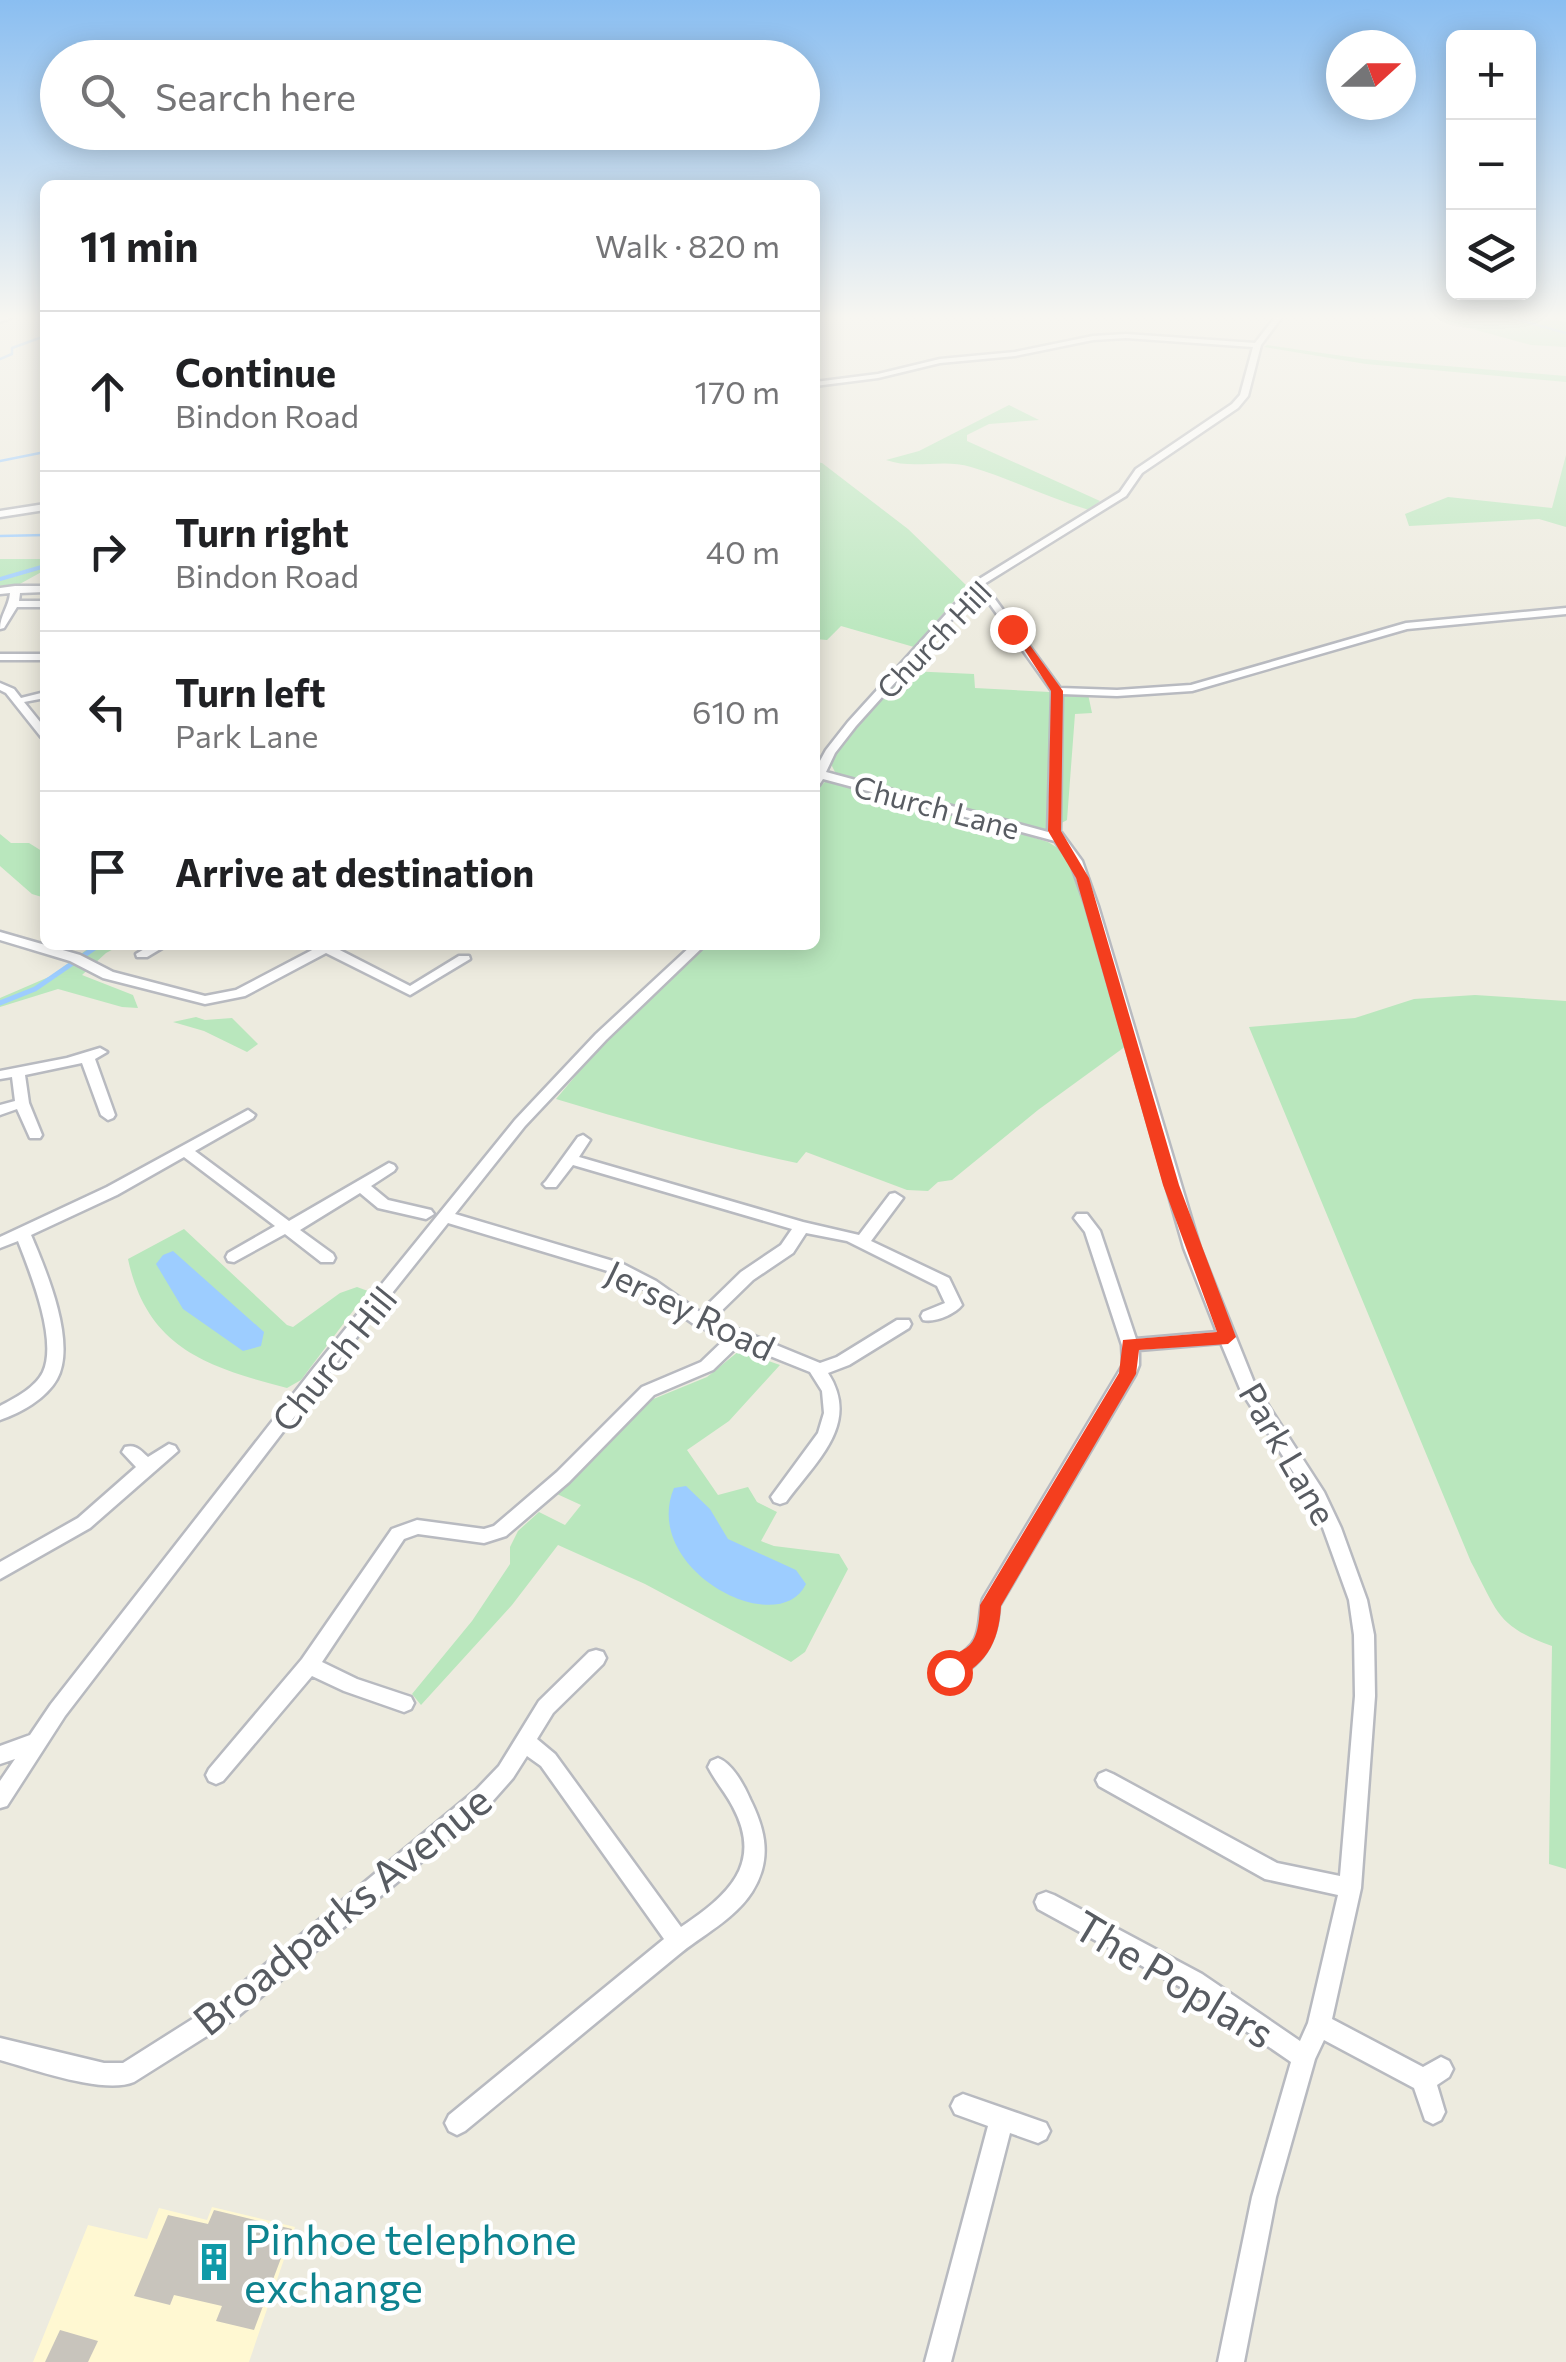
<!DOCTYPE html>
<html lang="en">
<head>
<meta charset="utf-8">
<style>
  body { margin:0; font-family:Commissioner,sans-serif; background:#f2f2f2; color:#202124 }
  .controls { position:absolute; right:30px; top:30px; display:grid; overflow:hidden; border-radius:15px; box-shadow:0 5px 25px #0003 }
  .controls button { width:90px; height:90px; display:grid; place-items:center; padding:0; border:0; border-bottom:2px solid #e0e0e0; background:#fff; color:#202124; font:50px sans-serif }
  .compass { position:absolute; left:1326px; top:30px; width:90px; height:90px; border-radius:50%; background:#fff; box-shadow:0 5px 25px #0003; rotate:69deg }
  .stop { position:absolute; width:30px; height:30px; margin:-22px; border:8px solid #f43e1e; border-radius:50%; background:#fff }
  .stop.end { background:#f43e1e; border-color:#fff; box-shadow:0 2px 10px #0008 }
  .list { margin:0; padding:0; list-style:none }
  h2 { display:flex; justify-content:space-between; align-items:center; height:130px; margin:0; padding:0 40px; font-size:42px }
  h2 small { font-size:32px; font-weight:400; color:#757577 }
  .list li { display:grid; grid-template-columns:65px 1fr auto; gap:30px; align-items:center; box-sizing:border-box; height:160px; padding:0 40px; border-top:2px solid #e0e0e0 }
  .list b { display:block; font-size:38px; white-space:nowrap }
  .list p { margin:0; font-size:32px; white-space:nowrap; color:#757577 }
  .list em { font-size:32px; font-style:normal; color:#757577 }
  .icon { flex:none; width:55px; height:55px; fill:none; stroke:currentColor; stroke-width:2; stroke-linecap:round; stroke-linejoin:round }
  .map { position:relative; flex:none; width:1566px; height:2362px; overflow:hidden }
  .search { position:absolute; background:#fff; box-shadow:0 5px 25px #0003; left:40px; top:40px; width:780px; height:110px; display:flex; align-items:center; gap:25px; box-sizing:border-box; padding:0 35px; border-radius:55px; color:#757577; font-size:38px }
  .panel { position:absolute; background:#fff; box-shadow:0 5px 25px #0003; left:40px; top:180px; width:780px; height:770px; border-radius:15px }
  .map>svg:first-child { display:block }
  .commercial { fill:#fff8d2 }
  .green { fill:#b9e7bd }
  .water { fill:#9dcdff }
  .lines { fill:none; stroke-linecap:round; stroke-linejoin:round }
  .stream-far2 { stroke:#9dcdff; stroke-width:2.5 }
  .stream-far1 { stroke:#9dcdff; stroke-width:4 }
  .stream { stroke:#9dcdff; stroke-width:5 }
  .building { fill:#c8c4bc }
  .street-casing { stroke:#b8bac0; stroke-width:5 }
  .street { fill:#fff; fill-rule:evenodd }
  .route { fill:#f43e1e }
  .labels { text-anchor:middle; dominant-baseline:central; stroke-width:9; stroke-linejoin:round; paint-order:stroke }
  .far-street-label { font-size:30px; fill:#585c62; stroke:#fff }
  .street-label { font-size:35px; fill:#585c62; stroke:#fff }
  .near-street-label { font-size:42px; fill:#585c62; stroke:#fff }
  .near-culture-label { font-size:42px; fill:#0d838f; stroke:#fff; text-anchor:start }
</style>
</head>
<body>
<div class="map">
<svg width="1566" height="2362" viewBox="0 0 1566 2362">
  <rect width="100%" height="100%" fill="#edebdf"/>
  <polygon class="commercial" points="212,2207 295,2227 249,2362 33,2362 88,2225 147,2239 159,2208 207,2220"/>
  <g class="green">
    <polygon points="1429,317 1539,317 1566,322 1566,347 1531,345"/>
    <polygon points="1267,345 1364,359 1566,376 1566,382 1366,364 1264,347"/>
    <path d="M1009,405L1039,420L989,424L967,435V441L1100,501L1089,510C1049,498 1011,479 971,467C943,458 914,470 886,460L919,451Z"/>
    <polygon points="1566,455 1566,527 1539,519 1409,526 1405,514 1448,497 1552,508"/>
    <polygon points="815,462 822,463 908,529 967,586 914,647 841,626 827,640 815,639"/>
    <polygon points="0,559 45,559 45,570 18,585 0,586"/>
    <polygon points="909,671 974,674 975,688 1088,694 1092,713 1075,714 1067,820 1047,831 1022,828 836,774 830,762 856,725"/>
    <path d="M826,781L923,804L1048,842L1063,851L1081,889L1126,1046L1038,1110L952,1180L938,1182L928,1191L907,1190L806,1152L797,1163C715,1146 636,1123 556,1099L599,1048L706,945H815V791Z"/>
    <polygon points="0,834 11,843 29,843 45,853 45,898 32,894 0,866"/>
    <polygon points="93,945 121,945 106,953 82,975 133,995 138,1008 122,1007 58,989 0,1007 0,998 51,976"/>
    <path d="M1475,995L1566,1001V1869L1549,1864L1552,1646C1496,1626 1498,1612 1471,1562L1249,1027L1355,1018L1414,999Z"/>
    <polygon points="196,1017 205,1020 232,1018 258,1044 247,1052 204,1031 173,1022"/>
    <path d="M184,1229L287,1325L293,1327L340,1293L357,1287L368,1291L301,1380L287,1388C207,1367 147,1348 128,1259Z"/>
    <polygon points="739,1351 780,1365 729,1421 687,1450 718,1495 748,1487 757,1502 777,1512 761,1541 774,1546 839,1554 848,1569 805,1652 791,1662 645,1584 558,1545 512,1605 421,1705 412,1694 472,1621 510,1564 510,1547 518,1531 539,1512 565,1525 581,1505 557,1494 646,1402 707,1377"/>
  </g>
  <g class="water">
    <polygon points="173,1251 264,1332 261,1346 243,1351 183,1309 156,1264 163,1255"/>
    <path d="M686,1486L710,1509L728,1539L796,1570L806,1584C778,1642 640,1569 674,1488Z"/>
  </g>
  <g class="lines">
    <g class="stream-far2">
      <polyline points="1509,317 1566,333"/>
      <polyline points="0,359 12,354 12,348 45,336"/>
      <polyline points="0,461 45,452"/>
      <polyline points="0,536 45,535"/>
    </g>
    <polyline class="stream-far1" points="0,579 45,566"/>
    <polyline class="stream" points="0,1003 35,989 99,945"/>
  </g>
  <g class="building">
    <polygon points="214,2210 292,2229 254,2330 216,2321 222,2306 174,2295 170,2305 134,2296 168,2215 208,2224"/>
    <polygon points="60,2330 98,2341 88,2362 45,2362"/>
  </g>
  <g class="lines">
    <g class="street-casing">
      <g id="street">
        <polygon points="3,317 13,317 0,322 0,318"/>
        <path d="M1275,317H1282L1261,345L1248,396L1238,408L1142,473L1126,496L984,584L1060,688L1117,690L1191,685L1406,623L1566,608V614L1407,629L1192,691L1117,696L1062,694L1060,831L1082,861L1098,906L1200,1248L1255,1385L1324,1492L1341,1528L1367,1600L1374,1635L1375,1696L1361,1888L1332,2019L1423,2067L1441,2057L1449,2061L1453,2069L1449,2077L1437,2085L1445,2112L1441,2120L1433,2124L1425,2120L1414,2088L1324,2040L1315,2059L1276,2197L1244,2362H1218L1252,2197L1291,2062L1186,1990L1038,1909L1035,1902L1038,1895L1046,1892L1054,1895L1202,1974L1300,2041L1308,2023L1338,1895L1265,1879L1099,1786L1096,1780L1099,1774L1106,1771L1113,1774L1277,1863L1340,1876L1355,1696L1354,1635L1349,1600L1323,1528L1308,1495L1241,1391L1221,1343L1139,1350V1365L1135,1375L999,1606C997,1641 983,1667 949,1680L942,1678L939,1672C948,1659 967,1655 975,1639C981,1627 979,1612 983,1599L1123,1365L1122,1345L1085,1232L1074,1218L1077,1214H1087L1100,1231L1136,1339L1217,1332L1184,1248L1086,906L1070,861L1055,841L823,779L819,785L815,786V770L826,750L848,722L976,581L1120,492L1136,469L1232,404L1240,395L1253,347L1126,338L1093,340L1015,356L940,363L878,378L815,386V382L878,374L940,359L1015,352L1093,336L1126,334L1255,343ZM979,589L1052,691L1048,832L826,772L835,753L856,726Z"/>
        <polygon points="45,504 45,510 0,517 0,511"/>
        <path d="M15,586H45V592L20,593L19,601H45V607H17L4,628L0,629C0,615 9,607 10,593L0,594V588Z"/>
        <rect x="0" y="654" width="45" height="6"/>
        <polygon points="0,683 14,689 21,698 45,692 45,698 24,702 45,728 45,738 41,737 6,693 0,690"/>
        <polygon points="0,932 80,955 113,972 205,996 236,990 316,948 314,945 330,945 410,986 459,956 469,956 470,959 410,995 326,953 245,996 205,1004 103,978 70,961 0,940"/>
        <polygon points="151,945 167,945 147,957 137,957 136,954"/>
        <path d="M692,945H705L606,1040L525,1126L455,1214L623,1264L656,1281L700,1312L741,1272L781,1245L792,1229L573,1165L556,1187H546L543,1184L546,1181L578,1137L583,1135L590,1140L579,1157L803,1222L859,1235L890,1194L895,1193L903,1198L871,1241L949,1278L962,1305C955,1314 935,1323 923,1320L921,1316L923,1312L945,1303L937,1286L847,1241L806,1233L793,1253L753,1280L713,1319L820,1363L837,1357L897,1320H909L911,1324L909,1328L849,1365L828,1373C861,1424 816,1461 786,1502L780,1504L774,1502L771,1497L818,1433L824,1413L822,1391L810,1372L740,1344L713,1370L654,1395L569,1482L506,1536L484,1543L418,1534L404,1539L322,1662L357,1679L411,1697L414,1703L411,1709L404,1712L344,1691L312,1676L223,1781L216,1784L209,1781L206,1775L209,1769L302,1659L392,1529L417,1520L484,1529L494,1526L557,1472L642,1387L701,1362L726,1338L695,1325L644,1289L611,1272L448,1223L325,1377L65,1716L7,1806L0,1808V1781L15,1759L0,1764V1746L30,1735L51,1704L313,1369L515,1120L596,1034Z"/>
        <polygon points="100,1048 107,1052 95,1059 115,1115 113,1118 108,1120 101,1115 82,1063 25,1075 29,1103 42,1135 40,1138 30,1138 17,1109 0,1115 0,1105 15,1101 12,1077 0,1079 0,1071 67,1058"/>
        <path d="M248,1110L255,1115L253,1118L195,1151L289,1221L389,1163L394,1165L396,1168L394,1171L371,1186L388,1200L431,1210L434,1214L426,1219L378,1208L360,1193L300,1230L333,1254L335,1258L333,1262H321L285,1234L234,1262L228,1261L226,1257L228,1253L275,1226L184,1157L117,1195L31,1235C46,1270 77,1343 57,1379C46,1399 20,1413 0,1420V1406C15,1398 35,1388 43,1372C58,1340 30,1272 18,1241L0,1248V1237L107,1187Z"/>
        <path d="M169,1444L175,1446L178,1451L90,1528L0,1579V1562L78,1518L136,1467L122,1452L125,1447C136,1444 140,1450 148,1457Z"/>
        <path d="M596,1650L603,1652L606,1658L603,1664L553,1713L537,1739L555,1754L681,1927C727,1896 764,1865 733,1807C726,1793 715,1781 708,1767L711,1761L718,1758C732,1763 744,1785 750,1799C766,1831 772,1860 752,1892C734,1920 702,1935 677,1956C606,2014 536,2073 465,2131L457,2135L449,2131L445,2123L449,2115L664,1939L541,1766L527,1756L513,1778L490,1804L237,2017L134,2082C104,2095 33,2069 0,2060V2038L104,2063H123L221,2001L476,1790L499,1766L539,1701L589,1652Z"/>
        <polygon points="963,2094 1046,2123 1050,2131 1046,2139 1038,2143 1010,2133 951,2362 925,2362 988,2126 955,2114 951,2106 955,2098"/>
      </g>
    </g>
    <use href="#street" class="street"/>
  </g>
  <linearGradient id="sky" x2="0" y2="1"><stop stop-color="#8abef1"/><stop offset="0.49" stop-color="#f7f6f1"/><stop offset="1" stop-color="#f7f6f1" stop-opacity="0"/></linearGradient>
  <rect width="1566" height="647" fill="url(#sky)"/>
  <path class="route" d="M1009,626H1016L1063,691L1061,831L1089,878L1179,1185L1236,1337L1228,1344L1139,1350L1136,1374L1001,1606C999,1643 985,1668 949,1681L942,1679L939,1672C959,1639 978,1663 980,1605L1119,1373L1123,1340L1217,1332L1163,1185L1076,878L1048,831L1051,691Z"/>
  <defs>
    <g id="building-bare" transform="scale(3)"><path d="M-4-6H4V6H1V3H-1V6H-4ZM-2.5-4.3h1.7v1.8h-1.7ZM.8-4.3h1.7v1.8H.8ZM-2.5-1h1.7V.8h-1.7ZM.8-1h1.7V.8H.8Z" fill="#0f9aa8" stroke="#fff" stroke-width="2.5" paint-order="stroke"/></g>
  </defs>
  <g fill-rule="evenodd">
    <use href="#building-bare" x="214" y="2262"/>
  </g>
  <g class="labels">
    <g class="far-street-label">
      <text transform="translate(933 639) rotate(-46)">Church Hill</text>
      <text transform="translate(937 806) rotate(15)">Church Lane</text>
    </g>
    <g class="street-label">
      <text transform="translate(691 1309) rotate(26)">Jersey Road</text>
      <text transform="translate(333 1358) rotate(-51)">Church Hill</text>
      <text transform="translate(1289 1453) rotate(60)">Park Lane</text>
    </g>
    <g class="near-street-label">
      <text transform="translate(341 1909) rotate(-39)">Broadparks Avenue</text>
      <text transform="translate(1175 1978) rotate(31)">The Poplars</text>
    </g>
    <g class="near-culture-label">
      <text x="244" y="2238">Pinhoe telephone<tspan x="244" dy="48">exchange</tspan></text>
    </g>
  </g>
</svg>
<div class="controls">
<button>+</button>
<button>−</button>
<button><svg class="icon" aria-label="layers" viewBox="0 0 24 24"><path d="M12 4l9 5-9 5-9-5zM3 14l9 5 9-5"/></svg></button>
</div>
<svg class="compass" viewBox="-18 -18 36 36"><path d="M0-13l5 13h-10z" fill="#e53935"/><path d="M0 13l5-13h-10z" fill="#757577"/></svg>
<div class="stop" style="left:949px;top:1672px"></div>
<div class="stop end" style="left:1012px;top:629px"></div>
<div class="search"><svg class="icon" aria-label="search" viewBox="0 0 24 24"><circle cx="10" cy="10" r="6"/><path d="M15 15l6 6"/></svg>Search here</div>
<section class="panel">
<h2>11 min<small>Walk · 820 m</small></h2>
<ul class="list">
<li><svg class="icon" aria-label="ahead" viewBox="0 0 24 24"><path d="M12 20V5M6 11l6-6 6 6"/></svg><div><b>Continue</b><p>Bindon Road</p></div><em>170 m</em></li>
<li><svg class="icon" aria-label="right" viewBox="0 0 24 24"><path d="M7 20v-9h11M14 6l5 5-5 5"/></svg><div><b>Turn right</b><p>Bindon Road</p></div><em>40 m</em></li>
<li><svg class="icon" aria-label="left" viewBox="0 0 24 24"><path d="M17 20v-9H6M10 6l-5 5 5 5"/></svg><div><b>Turn left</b><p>Park Lane</p></div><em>610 m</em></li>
<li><svg class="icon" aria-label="arrive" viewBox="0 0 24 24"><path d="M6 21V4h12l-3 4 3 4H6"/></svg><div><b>Arrive at destination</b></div></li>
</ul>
</section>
</div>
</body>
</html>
